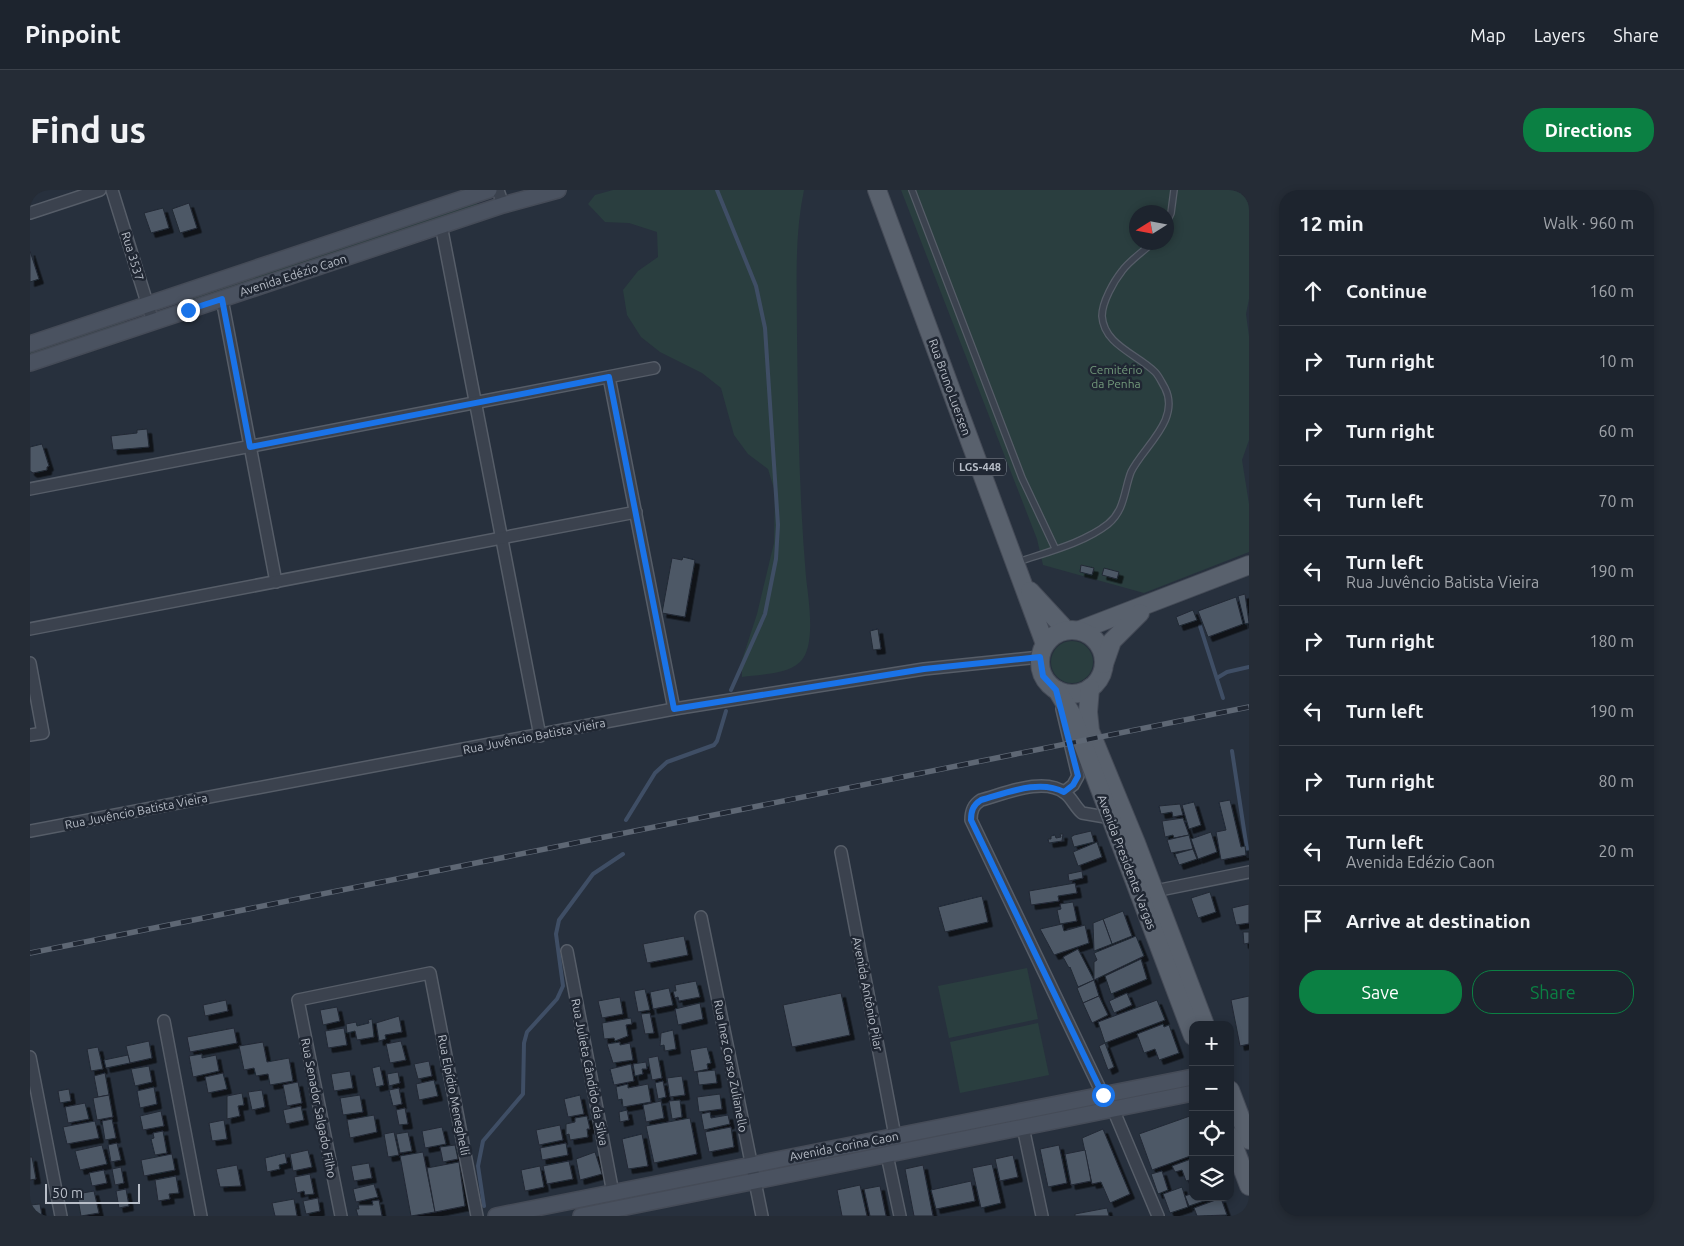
<!DOCTYPE html>
<html lang="en">
<head>
<meta charset="utf-8">
<style>
  body { margin:0; font-family:Ubuntu,sans-serif; background:#252c36; color:#f1f3f6 }
  .controls { position:absolute; right:15px; bottom:15px; display:grid; overflow:hidden; border-radius:10px; box-shadow:0 2px 8px #0003 }
  .controls button { width:45px; height:45px; display:grid; place-items:center; padding:0; border:0; border-bottom:1px solid #3b414a; background:#1d242e; color:#f1f3f6; font:25px sans-serif }
  .compass { position:absolute; left:1099px; top:15px; width:45px; height:45px; border-radius:50%; background:#1d242e; box-shadow:0 2px 8px #0003; rotate:259deg }
  .scale { position:absolute; left:15px; bottom:12px; width:95px; box-sizing:border-box; padding-left:5px; border:2px solid #b8bec8; border-top:0; font-size:14px; line-height:18px; white-space:nowrap; color:#b8bec8; -webkit-text-stroke:4px #202733; paint-order:stroke }
  .stop { position:absolute; width:15px; height:15px; margin:-11px; border:4px solid #1a73e8; border-radius:50%; background:#fff }
  .stop.end { background:#1a73e8; border-color:#fff; box-shadow:0 1px 5px #0008 }
  .list { margin:0; padding:0; list-style:none }
  h2 { display:flex; justify-content:space-between; align-items:center; height:65px; margin:0; padding:0 20px; font-size:21px }
  h2 small { font-size:16px; font-weight:400; color:#a0a4aa }
  .list li { display:grid; grid-template-columns:32px 1fr auto; gap:15px; align-items:center; box-sizing:border-box; height:70px; padding:0 20px; border-top:1px solid #3b414a }
  .list b { display:block; font-size:19px; white-space:nowrap }
  .list p { margin:0; font-size:16px; white-space:nowrap; color:#a0a4aa }
  .list em { font-size:16px; font-style:normal; color:#a0a4aa }
  .actions { display:flex; gap:10px; padding:15px 20px }
  .actions a { flex:1; padding:11px 0; border:1px solid #0b8043; border-radius:20px; text-align:center; font-size:18px; color:#0b8043 }
  .actions .main { background:#0b8043; color:#fff }
  .icon { flex:none; width:28px; height:28px; fill:none; stroke:currentColor; stroke-width:2; stroke-linecap:round; stroke-linejoin:round }
  .map { position:relative; flex:none; width:1219px; height:1026px; overflow:hidden; border-radius:20px }
  header { display:flex; align-items:center; gap:30px; box-sizing:border-box; height:70px; padding:0 25px; background:#1d242e; border-bottom:1px solid #3b414a }
  header strong { font-size:24px }
  nav { display:flex; gap:28px; margin-inline-start:auto; font-size:18px }
  .intro { display:flex; align-items:center; justify-content:space-between; box-sizing:border-box; height:120px; padding:0 30px }
  h1 { margin:0; font-size:35px }
  .button { padding:12px 22px; border-radius:20px; background:#0b8043; color:#fff; font-size:18px; font-weight:700 }
  main { display:flex; gap:30px; padding:0 30px }
  aside { flex:1; background:#1d242e; border-radius:20px; box-shadow:0 2px 8px #0003 }
  .map>svg:first-child { display:block }
  .green { fill:#2a3e3f; fill-rule:evenodd }
  .lines { fill:none; stroke-linecap:round; stroke-linejoin:round }
  .stream { stroke:#3f4e65; stroke-width:4 }
  .building { fill:#4e5866; stroke:#222935; filter:url(#shadow) }
  .lane-casing { stroke:#565d68; stroke-width:8 }
  .street-casing { stroke:#565d68; stroke-width:14 }
  .secondary-casing { stroke:#454b57; stroke-width:18 }
  .primary-casing { stroke:#454b57; stroke-width:20 }
  .lane { stroke:#3b424e; stroke-width:5.5 }
  .street { stroke:#3b424e; stroke-width:11 }
  .secondary { stroke:#4a5260; stroke-width:15 }
  .primary { stroke:#59616d; stroke-width:18 }
  .rail-casing { stroke:#5e6774; stroke-width:5.5 }
  .rail { stroke:#202733; stroke-width:4; stroke-dasharray:11; stroke-linecap:butt }
  .route { stroke:#1a73e8; stroke-width:6 }
  .labels { text-anchor:middle; dominant-baseline:central; stroke-width:5; stroke-linejoin:round; paint-order:stroke }
  .shield { fill:#202733; stroke:#8a919b; stroke-width:1 }
  .shield-label { font-size:11px; font-weight:bold; fill:#b8bec8 }
  .street-label { font-size:12px; fill:#b8bec8; stroke:#202733 }
  .park-label { font-size:12px; fill:#71977a; stroke:#202733 }
</style>
</head>
<body>
<header>
<strong>Pinpoint</strong>
<nav><a>Map</a><a>Layers</a><a>Share</a></nav>
</header>
<div class="intro"><h1>Find us</h1><a class="button">Directions</a></div>
<main>
<div class="map">
<svg width="1219" height="1026" viewBox="0 0 1219 1026">
  <defs>
    <filter id="shadow"><feDropShadow dx="4.5" dy="4.5" stdDeviation="0" flood-color="#0009"/></filter>
  </defs>
  <rect width="100%" height="100%" fill="#27303d"/>
  <g class="green">
    <path d="M583,0H774C764,47 767,96 767,144C768,225 769,306 776,387C778,407 787,456 770,472C756,485 730,484 712,487V470L727,424L744,353L745,302L738,279L718,264L704,245L691,198L672,183L630,162L611,147L597,125L593,100L608,81L628,67L627,42L599,33L575,32L558,14L565,5Z"/>
    <path d="M871,0H1219V109L1216,124L1219,146V250L1212,270L1219,314V362L1114,403L1013,375L1007,349ZM1106,22H1136V52H1106Z"/>
    <polygon points="446,12 449,16 150,115 147,112"/>
    <polygon points="95,129 95,134 0,166 0,160"/>
    <circle cx="1042" cy="472" r="21"/>
    <polygon points="997,778 1008,829 919,848 908,796"/>
    <polygon points="1008,833 1019,885 930,903 920,852"/>
  </g>
  <g class="lines">
    <g class="stream">
      <polyline points="687,0 726,96 735,138 748,335 746,369 735,424 701,500"/>
      <polyline points="1170,436 1193,508"/>
      <polyline points="1187,488 1197,482 1219,477"/>
      <polyline points="1202,561 1218,666"/>
      <polyline points="596,630 625,583 637,572 684,555 687,551 696,521"/>
      <polyline points="454,1016 448,976 453,951 493,904 494,853 497,842 527,809 533,796 526,744 529,730 563,684 593,664"/>
    </g>
  </g>
  <g class="building">
    <polygon points="159,13 167,38 150,43 142,19"/>
    <polygon points="133,18 139,38 121,43 114,23"/>
    <polygon points="0,61 9,89 0,92"/>
    <polygon points="117,239 119,257 83,260 81,246 107,243 107,240"/>
    <polygon points="12,254 19,276 17,277 17,280 3,283 0,281 0,257"/>
    <polygon points="653,367 665,370 655,427 632,423 642,368 652,370"/>
    <polygon points="1051,375 1064,378 1062,385 1050,382"/>
    <polygon points="1074,378 1089,382 1087,389 1072,385"/>
    <polygon points="1215,404 1219,433 1215,434 1208,406"/>
    <polygon points="1206,407 1213,434 1178,447 1168,421"/>
    <polygon points="1163,420 1167,430 1149,436 1146,427"/>
    <polygon points="848,439 851,459 843,460 840,441"/>
    <polygon points="1200,610 1211,657 1215,656 1216,665 1191,670 1186,642 1196,640 1189,612"/>
    <polygon points="1164,612 1171,635 1159,639 1152,615"/>
    <polygon points="1150,614 1153,625 1143,627 1142,622 1131,624 1129,616"/>
    <polygon points="1153,628 1159,645 1144,648 1143,645 1135,647 1132,631"/>
    <polygon points="1061,641 1064,652 1044,657 1041,647 1044,645"/>
    <polygon points="1181,642 1187,662 1168,669 1161,649"/>
    <polygon points="1030,644 1033,644 1032,651 1019,653 1018,649 1021,649 1021,646 1025,645 1026,648 1031,647"/>
    <polygon points="1159,645 1163,659 1141,663 1137,650"/>
    <polygon points="1067,652 1072,667 1048,676 1043,662"/>
    <polygon points="1163,659 1167,669 1149,675 1145,664"/>
    <polygon points="1052,681 1053,688 1039,691 1038,684"/>
    <polygon points="1045,693 1047,703 1028,706 1029,711 1001,715 999,701"/>
    <polygon points="1180,702 1186,722 1168,728 1161,708"/>
    <polygon points="952,706 958,732 915,742 908,717"/>
    <polygon points="1043,712 1047,731 1030,734 1027,720 1031,719 1030,714"/>
    <polygon points="1219,714 1219,733 1206,735 1202,718"/>
    <polygon points="1093,721 1102,746 1082,754 1073,729"/>
    <polygon points="1073,729 1082,754 1064,761 1063,733"/>
    <polygon points="1032,734 1034,741 1055,735 1059,753 1024,765 1010,739"/>
    <polygon points="1213,742 1219,742 1219,753 1214,754"/>
    <polygon points="654,746 658,765 617,773 613,754"/>
    <polygon points="1106,746 1114,766 1064,790 1064,772 1067,770 1064,763"/>
    <polygon points="1048,759 1064,790 1048,797 1040,777 1039,778 1033,767"/>
    <polygon points="1111,769 1117,789 1081,804 1075,786"/>
    <polygon points="1064,790 1069,806 1053,813 1047,798"/>
    <polygon points="666,791 670,807 649,811 648,807 645,808 643,801 646,801 645,795"/>
    <polygon points="639,798 643,815 623,819 620,802"/>
    <polygon points="615,799 620,820 608,822 604,801"/>
    <polygon points="811,803 820,845 762,857 753,815"/>
    <polygon points="1097,803 1102,815 1084,823 1079,811"/>
    <polygon points="1069,806 1078,825 1062,833 1053,813"/>
    <polygon points="1219,806 1219,854 1210,856 1201,810"/>
    <polygon points="590,807 593,824 572,828 568,811"/>
    <polygon points="196,810 198,821 175,826 173,815"/>
    <polygon points="1127,810 1135,830 1075,853 1068,832"/>
    <polygon points="670,813 673,829 648,835 645,819"/>
    <polygon points="307,817 310,831 293,835 290,820"/>
    <polygon points="620,823 624,843 615,844 611,824"/>
    <polygon points="369,826 372,842 355,845 356,849 349,851 346,833"/>
    <polygon points="601,828 602,834 596,835 598,846 585,851 584,848 574,849 572,833"/>
    <polygon points="342,829 344,847 327,850 325,841 317,843 316,834 326,832 327,836 339,833 338,830"/>
    <polygon points="1133,834 1134,837 1139,835 1149,863 1129,870 1125,859 1114,863 1107,844"/>
    <polygon points="204,838 207,853 160,862 157,847"/>
    <polygon points="314,838 317,855 298,858 295,841"/>
    <polygon points="643,840 646,859 635,861 634,855 630,856 631,843"/>
    <polygon points="119,851 122,868 100,873 96,856"/>
    <polygon points="371,851 376,870 360,873 356,854"/>
    <polygon points="233,852 237,872 259,868 263,891 240,895 238,884 226,886 224,878 214,880 209,856"/>
    <polygon points="590,852 590,855 600,853 603,870 583,873 577,854"/>
    <polygon points="1075,853 1084,877 1078,880 1069,856"/>
    <polygon points="68,857 73,879 61,881 57,859"/>
    <polygon points="677,857 681,873 677,874 678,879 664,882 660,860"/>
    <polygon points="172,864 172,868 186,865 189,881 163,887 159,866"/>
    <polygon points="98,865 100,873 76,878 74,870"/>
    <polygon points="628,866 632,888 622,890 618,868"/>
    <polygon points="399,871 402,886 388,889 384,874"/>
    <polygon points="616,872 617,879 612,879 613,884 605,886 603,874"/>
    <polygon points="601,874 604,891 584,895 580,879"/>
    <polygon points="119,876 122,892 105,896 101,879"/>
    <polygon points="350,876 354,895 346,897 342,878"/>
    <polygon points="685,880 687,893 669,895 667,882"/>
    <polygon points="320,881 323,898 304,901 301,884"/>
    <polygon points="368,882 370,893 359,896 357,884"/>
    <polygon points="75,883 79,905 68,907 64,886"/>
    <polygon points="193,883 197,899 178,903 175,887"/>
    <polygon points="652,886 655,905 640,907 637,888"/>
    <polygon points="404,890 408,906 389,910 386,894"/>
    <polygon points="633,891 636,907 628,909 625,893"/>
    <polygon points="268,892 272,913 257,916 253,895"/>
    <polygon points="598,894 598,898 618,894 621,912 593,917 592,909 588,910 586,897"/>
    <polygon points="124,897 127,914 110,918 107,901"/>
    <polygon points="369,898 372,914 363,916 359,900"/>
    <polygon points="39,899 41,911 30,913 28,901"/>
    <polygon points="232,900 235,917 222,920 218,902"/>
    <polygon points="212,903 214,915 208,916 210,926 197,929 197,906"/>
    <polygon points="690,904 692,919 669,922 667,907"/>
    <polygon points="79,905 83,927 67,930 63,908"/>
    <polygon points="330,905 333,922 313,925 310,908"/>
    <polygon points="550,905 554,924 538,927 534,909"/>
    <polygon points="650,910 652,927 642,929 639,911"/>
    <polygon points="631,911 634,928 616,932 613,915"/>
    <polygon points="55,913 59,929 38,933 35,917"/>
    <polygon points="271,916 274,930 256,934 253,920"/>
    <polygon points="375,918 378,934 369,935 366,920"/>
    <polygon points="597,920 599,930 590,932 589,922"/>
    <polygon points="131,921 134,936 113,940 110,926"/>
    <polygon points="680,922 681,928 698,925 700,934 674,940 671,924"/>
    <polygon points="344,925 347,942 320,948 317,930"/>
    <polygon points="557,926 560,939 557,939 558,947 540,950 539,944 536,945 536,934 545,932 545,928"/>
    <polygon points="1160,926 1163,934 1163,965 1122,980 1109,944"/>
    <polygon points="660,928 667,964 624,973 616,936"/>
    <polygon points="82,929 86,948 75,950 72,931"/>
    <polygon points="194,930 197,949 182,951 179,933"/>
    <polygon points="65,931 69,948 37,954 33,937"/>
    <polygon points="530,935 533,950 509,955 506,940"/>
    <polygon points="412,937 416,954 395,958 392,941"/>
    <polygon points="701,937 704,957 679,962 675,942"/>
    <polygon points="1073,939 1100,1004 1080,1013 1071,992 1062,994 1052,948"/>
    <polygon points="133,941 137,963 125,965 121,949 124,948 123,943"/>
    <polygon points="364,942 369,965 358,967 354,944"/>
    <polygon points="378,942 382,961 370,963 366,944"/>
    <polygon points="612,944 618,976 598,979 592,949"/>
    <polygon points="87,953 91,970 81,972 78,955"/>
    <polygon points="536,953 538,965 512,970 510,958"/>
    <polygon points="72,955 77,974 50,980 45,961"/>
    <polygon points="425,955 428,969 413,972 410,957"/>
    <polygon points="1029,955 1037,993 1018,997 1010,959"/>
    <polygon points="278,960 282,977 263,981 260,964"/>
    <polygon points="1055,960 1061,991 1041,995 1035,964"/>
    <polygon points="393,962 405,1022 381,1026 370,966"/>
    <polygon points="565,962 572,984 550,990 546,969"/>
    <polygon points="255,963 257,973 249,975 250,979 237,982 235,968"/>
    <polygon points="142,964 145,980 114,986 111,970"/>
    <polygon points="983,965 988,987 970,991 965,969"/>
    <polygon points="0,967 2,967 6,989 0,990"/>
    <polygon points="1161,969 1163,989 1156,991 1152,980 1145,982 1142,976"/>
    <polygon points="539,971 543,989 517,994 513,976"/>
    <polygon points="429,972 435,1016 405,1022 397,978"/>
    <polygon points="339,973 342,988 324,991 321,976"/>
    <polygon points="962,974 971,1013 951,1018 942,978"/>
    <polygon points="207,975 211,996 190,997 186,979"/>
    <polygon points="893,975 903,1026 884,1026 875,979"/>
    <polygon points="510,976 514,997 495,1001 491,980"/>
    <polygon points="91,977 94,993 85,995 82,979"/>
    <polygon points="74,980 77,993 62,996 59,983"/>
    <polygon points="1132,981 1138,1000 1128,1004 1121,984"/>
    <polygon points="280,984 284,1004 275,1005 274,1001 267,1003 264,987"/>
    <polygon points="146,986 149,1003 139,1004 140,1009 128,1011 125,990"/>
    <polygon points="941,991 945,1011 906,1019 901,1000"/>
    <polygon points="344,994 348,1007 326,1012 323,999"/>
    <polygon points="830,995 837,1026 812,1026 807,1000"/>
    <polygon points="850,996 856,1026 840,1026 834,999"/>
    <polygon points="1152,997 1158,1017 1140,1023 1133,1004"/>
    <polygon points="96,999 99,1016 89,1018 86,1001"/>
    <polygon points="64,1001 69,1023 51,1026 47,1004"/>
    <polygon points="1163,1003 1163,1007 1186,1007 1159,1016 1155,1006"/>
    <polygon points="288,1008 290,1021 276,1024 273,1011"/>
    <polygon points="1191,1008 1197,1025 1167,1026 1164,1018"/>
    <polygon points="264,1009 267,1026 245,1026 242,1013"/>
    <polygon points="349,1010 352,1026 328,1026 326,1019 329,1019 328,1015 343,1015 342,1011"/>
    <polygon points="10,1014 12,1026 0,1026 0,1015"/>
    <polygon points="1077,1018 1079,1026 1045,1026 1045,1024"/>
  </g>
  <g class="lines">
    <g class="lane-casing">
      <g id="lane">
        <polyline points="882,0 992,288 1025,358"/>
        <polyline points="1136,34 1141,23 1144,0"/>
        <path d="M988,372C1017,362 1054,353 1078,334C1095,320 1094,300 1101,282C1113,257 1151,230 1135,198C1132,193 1129,186 1125,182C1107,164 1074,155 1072,126C1072,112 1084,91 1092,81C1100,70 1113,62 1123,52"/>
      </g>
    </g>
    <g class="street-casing">
      <g id="street">
        <polyline points="82,0 123,132"/>
        <polyline points="468,0 473,15"/>
        <polyline points="0,23 70,0"/>
        <polyline points="411,35 510,546"/>
        <polyline points="192,109 246,392"/>
        <polyline points="579,187 644,519"/>
        <polyline points="0,299 624,178"/>
        <polyline points="0,439 606,322"/>
        <polyline points="0,473 13,543 0,545"/>
        <polyline points="1032,519 1048,586 1043,595 1034,602"/>
        <polyline points="0,641 644,519 894,479 1010,467"/>
        <polyline points="811,662 865,946"/>
        <polyline points="1125,701 1219,682"/>
        <polyline points="671,727 732,1026"/>
        <polyline points="537,761 583,1003"/>
        <polyline points="134,831 171,1026"/>
        <polyline points="0,867 31,1026"/>
        <path d="M1073,905L941,630C941,621 943,615 951,610C974,604 1014,586 1035,603C1042,608 1045,617 1052,623L1081,628"/>
        <polyline points="1083,919 1128,1026"/>
        <polyline points="993,937 1012,1026"/>
        <polyline points="857,965 870,1026"/>
        <polyline points="311,1026 268,810 400,783 447,1026"/>
      </g>
    </g>
    <g class="secondary-casing">
      <g id="secondary">
        <polyline points="0,154 459,0"/>
        <polyline points="0,173 473,15 528,0"/>
        <polyline points="466,1026 1163,887"/>
        <polyline points="551,1026 1163,903"/>
      </g>
    </g>
    <g class="primary-casing">
      <g id="primary">
        <polyline points="847,0 1015,454"/>
        <polyline points="1000,401 1036,440"/>
        <polyline points="1050,440 1219,375"/>
        <circle cx="1042" cy="472" r="32"/>
        <polyline points="1074,474 1082,451 1110,423"/>
        <polyline points="1060,498 1058,522 1060,541 1106,653 1175,835"/>
        <polyline points="1027,500 1042,525 1163,846"/>
        <polyline points="1200,900 1219,950"/>
        <polyline points="1200,946 1219,996"/>
      </g>
    </g>
    <use href="#lane" class="lane"/>
    <use href="#street" class="street"/>
    <use href="#secondary" class="secondary"/>
    <use href="#primary" class="primary"/>
    <g class="rail-casing">
      <polyline id="rail" points="0,763 1219,517"/>
    </g>
    <use href="#rail" class="rail"/>
  </g>
  <g class="lines">
    <path class="route" d="M158,120L192,109L220,257L579,187L644,519L894,479L1010,467L1013,486L1026,500L1048,586L1043,595L1034,602C1009,589 977,603 951,610C943,615 941,621 941,630L1073,905"/>
  </g>
  <g class="labels">
    <rect class="shield" x="924" y="268.5" width="52" height="17" rx="4"/>
    <g class="shield-label">
      <text x="950" y="277">LGS-448</text>
    </g>
    <g class="street-label">
      <text transform="translate(103 66) rotate(73)">Rua 3537</text>
      <text transform="translate(263 85) rotate(-18)">Avenida Edézio Caon</text>
      <text transform="translate(920 197) rotate(70)">Rua Bruno Luersen</text>
      <text transform="translate(504 546) rotate(-11)">Rua Juvêncio Batista Vieira</text>
      <text transform="translate(106 621) rotate(-11)">Rua Juvêncio Batista Vieira</text>
      <text transform="translate(1097 672) rotate(69)">Avenida Presidente Vargas</text>
      <text transform="translate(838 804) rotate(79)">Avenida Antônio Pilar</text>
      <text transform="translate(701 876) rotate(79)">Rua Inez Corso Zulianello</text>
      <text transform="translate(560 882) rotate(79)">Rua Julieta Cândido da Silva</text>
      <text transform="translate(424 905) rotate(79)">Rua Elpídio Meneghelli</text>
      <text transform="translate(289 918) rotate(79)">Rua Senador Salgado Filho</text>
      <text transform="translate(814 956) rotate(-11)">Avenida Corina Caon</text>
    </g>
    <g class="park-label">
      <text x="1086" y="179">Cemitério<tspan x="1086" dy="14">da Penha</tspan></text>
    </g>
  </g>
</svg>
<div class="controls">
<button>+</button>
<button>−</button>
<button><svg class="icon" aria-label="locate" viewBox="0 0 24 24"><circle cx="12" cy="12" r="6"/><path d="M12 2v4M12 18v4M2 12h4M18 12h4"/></svg></button>
<button><svg class="icon" aria-label="layers" viewBox="0 0 24 24"><path d="M12 4l9 5-9 5-9-5zM3 14l9 5 9-5"/></svg></button>
</div>
<svg class="compass" viewBox="-18 -18 36 36"><path d="M0-13l5 13h-10z" fill="#e53935"/><path d="M0 13l5-13h-10z" fill="#a0a4aa"/></svg>
<div class="scale">50 m</div>
<div class="stop" style="left:1073px;top:905px"></div>
<div class="stop end" style="left:158px;top:120px"></div>
</div>
<aside>
<h2>12 min<small>Walk · 960 m</small></h2>
<ul class="list">
<li><svg class="icon" aria-label="ahead" viewBox="0 0 24 24"><path d="M12 20V5M6 11l6-6 6 6"/></svg><div><b>Continue</b></div><em>160 m</em></li>
<li><svg class="icon" aria-label="right" viewBox="0 0 24 24"><path d="M7 20v-9h11M14 6l5 5-5 5"/></svg><div><b>Turn right</b></div><em>10 m</em></li>
<li><svg class="icon" aria-label="right" viewBox="0 0 24 24"><path d="M7 20v-9h11M14 6l5 5-5 5"/></svg><div><b>Turn right</b></div><em>60 m</em></li>
<li><svg class="icon" aria-label="left" viewBox="0 0 24 24"><path d="M17 20v-9H6M10 6l-5 5 5 5"/></svg><div><b>Turn left</b></div><em>70 m</em></li>
<li><svg class="icon" aria-label="left" viewBox="0 0 24 24"><path d="M17 20v-9H6M10 6l-5 5 5 5"/></svg><div><b>Turn left</b><p>Rua Juvêncio Batista Vieira</p></div><em>190 m</em></li>
<li><svg class="icon" aria-label="right" viewBox="0 0 24 24"><path d="M7 20v-9h11M14 6l5 5-5 5"/></svg><div><b>Turn right</b></div><em>180 m</em></li>
<li><svg class="icon" aria-label="left" viewBox="0 0 24 24"><path d="M17 20v-9H6M10 6l-5 5 5 5"/></svg><div><b>Turn left</b></div><em>190 m</em></li>
<li><svg class="icon" aria-label="right" viewBox="0 0 24 24"><path d="M7 20v-9h11M14 6l5 5-5 5"/></svg><div><b>Turn right</b></div><em>80 m</em></li>
<li><svg class="icon" aria-label="left" viewBox="0 0 24 24"><path d="M17 20v-9H6M10 6l-5 5 5 5"/></svg><div><b>Turn left</b><p>Avenida Edézio Caon</p></div><em>20 m</em></li>
<li><svg class="icon" aria-label="arrive" viewBox="0 0 24 24"><path d="M6 21V4h12l-3 4 3 4H6"/></svg><div><b>Arrive at destination</b></div></li>
</ul>
<div class="actions"><a class="main">Save</a><a>Share</a></div>
</aside>
</main>
</body>
</html>
